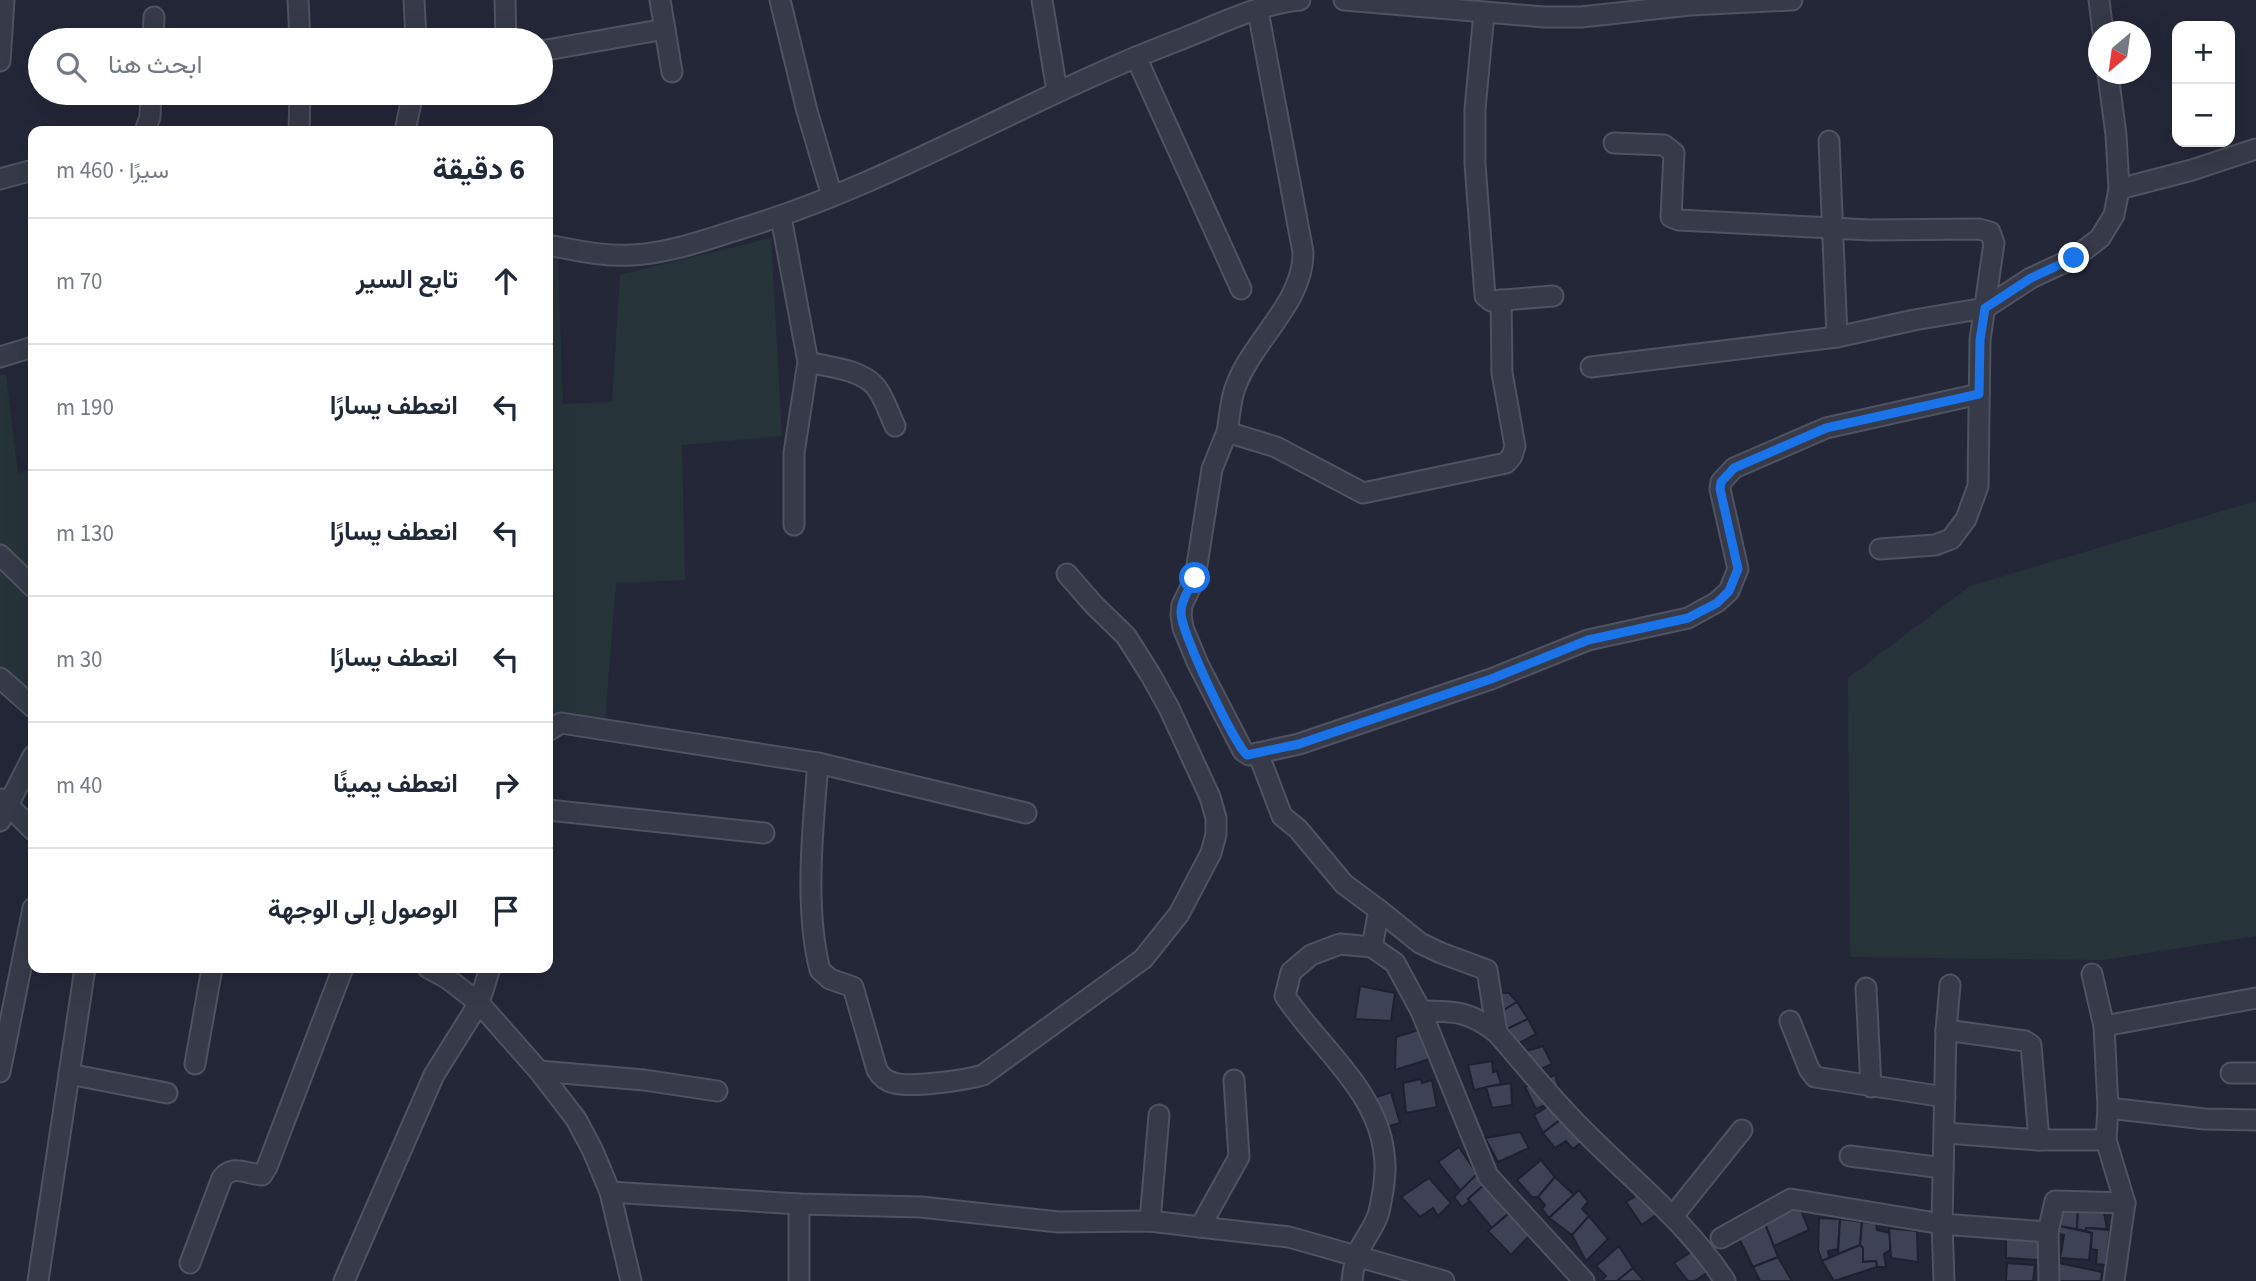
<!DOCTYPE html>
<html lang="ar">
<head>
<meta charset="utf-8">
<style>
  body { margin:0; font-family:"Source Sans 3",Vazirmatn,sans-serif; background:#f6f6f7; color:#1f2937; direction:rtl }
  .controls { position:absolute; right:21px; top:21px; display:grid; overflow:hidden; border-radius:14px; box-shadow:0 7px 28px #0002 }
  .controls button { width:63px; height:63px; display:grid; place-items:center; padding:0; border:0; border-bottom:2px solid #e0e1e3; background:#fff; color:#1f2937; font:35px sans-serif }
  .compass { position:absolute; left:2088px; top:21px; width:63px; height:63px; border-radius:50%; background:#fff; box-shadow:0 7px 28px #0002; rotate:209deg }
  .stop { position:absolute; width:21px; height:21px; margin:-16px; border:5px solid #1a73e8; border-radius:50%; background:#fff }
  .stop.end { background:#1a73e8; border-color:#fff; box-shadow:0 2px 7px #0008 }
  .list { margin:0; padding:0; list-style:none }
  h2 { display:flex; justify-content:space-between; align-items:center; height:91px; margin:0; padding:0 28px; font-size:30px }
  h2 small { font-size:23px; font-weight:400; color:#747a83 }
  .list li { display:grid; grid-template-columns:46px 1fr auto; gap:21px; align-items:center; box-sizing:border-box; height:126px; padding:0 28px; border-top:2px solid #e0e1e3 }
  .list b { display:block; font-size:26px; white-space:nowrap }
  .list em { font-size:23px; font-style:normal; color:#747a83 }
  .icon { flex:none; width:38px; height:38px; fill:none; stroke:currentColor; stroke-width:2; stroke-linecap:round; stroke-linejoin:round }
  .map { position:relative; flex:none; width:2256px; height:1281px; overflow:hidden; direction:ltr }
  .search { position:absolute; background:#fff; box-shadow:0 7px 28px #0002; left:28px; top:28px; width:525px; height:77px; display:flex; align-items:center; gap:18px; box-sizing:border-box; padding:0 24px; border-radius:38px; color:#747a83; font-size:26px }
  .panel { position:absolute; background:#fff; box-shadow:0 7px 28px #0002; left:28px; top:126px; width:525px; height:847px; border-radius:14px; direction:rtl }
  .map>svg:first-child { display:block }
  .green { fill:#26343a }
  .building { fill:#3d4255; stroke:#1e212f; stroke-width:2 }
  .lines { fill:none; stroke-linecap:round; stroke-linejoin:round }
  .street-casing { stroke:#4f5260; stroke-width:23 }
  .street { stroke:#373a48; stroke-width:19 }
  .route { stroke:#1a73e8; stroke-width:9 }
</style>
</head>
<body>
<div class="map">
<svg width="2256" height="1281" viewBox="0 0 2256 1281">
  <rect width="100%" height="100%" fill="#232738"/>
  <g class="green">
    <polygon points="771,238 782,436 682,445 685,580 616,583 605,721 548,714 548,256 558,258 563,404 612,402 620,275"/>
    <polygon points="6,374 18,473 33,469 33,716 0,691 0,375"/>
    <polygon points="2256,501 2256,936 2104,960 1850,957 1848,678 1970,586"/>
  </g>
  <g class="building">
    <polygon points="1360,986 1395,993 1391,1021 1355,1019"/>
    <polygon points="1478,992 1509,993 1517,1002 1497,1014"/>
    <polygon points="1517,1002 1528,1019 1505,1030 1497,1014"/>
    <polygon points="1528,1019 1536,1034 1521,1042 1526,1051 1513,1055 1505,1030"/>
    <polygon points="1421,1022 1430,1059 1395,1070 1396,1037 1416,1031"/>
    <polygon points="1543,1046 1552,1064 1523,1077 1513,1055"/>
    <polygon points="1492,1061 1493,1072 1497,1071 1501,1084 1474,1090 1468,1065"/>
    <polygon points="1555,1075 1562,1098 1536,1109 1525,1087"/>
    <polygon points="1421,1079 1422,1083 1432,1080 1437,1107 1406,1113 1403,1083"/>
    <polygon points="1511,1083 1512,1105 1492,1108 1486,1087"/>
    <polygon points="1391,1092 1400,1123 1382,1128 1371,1099"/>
    <polygon points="1562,1098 1569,1113 1543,1133 1534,1115"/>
    <polygon points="1569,1113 1587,1138 1573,1149 1566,1141 1555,1148 1543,1133"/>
    <polygon points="1520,1132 1529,1148 1498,1162 1485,1138"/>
    <polygon points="1459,1147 1477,1174 1461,1191 1438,1162"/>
    <polygon points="1541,1160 1555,1177 1538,1197 1532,1197 1517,1180"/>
    <polygon points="1477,1174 1485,1184 1468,1199 1470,1201 1462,1207 1454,1197"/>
    <polygon points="1555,1177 1574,1195 1549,1218 1542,1209 1545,1205 1538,1197"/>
    <polygon points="1429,1178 1451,1203 1438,1216 1433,1208 1420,1217 1401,1197"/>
    <polygon points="1485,1184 1510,1212 1492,1228 1468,1199"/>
    <polygon points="1649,1188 1660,1212 1642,1225 1626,1202"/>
    <polygon points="1579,1190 1588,1202 1582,1209 1589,1216 1572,1235 1549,1218"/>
    <polygon points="1799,1205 1809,1230 1774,1246 1765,1224"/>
    <polygon points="2059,1209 2078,1209 2077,1229 2059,1226"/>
    <polygon points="2078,1209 2104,1212 2107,1229 2086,1228 2086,1231 2077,1229"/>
    <polygon points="1513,1210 1532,1233 1511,1255 1488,1231"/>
    <polygon points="1589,1216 1608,1239 1586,1261 1572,1235"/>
    <polygon points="1819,1218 1840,1219 1838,1249 1828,1251 1829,1258 1822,1261 1818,1250"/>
    <polygon points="1840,1219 1862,1222 1860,1245 1838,1254"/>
    <polygon points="1862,1222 1876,1223 1877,1230 1890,1233 1890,1250 1884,1254 1886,1267 1877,1267 1876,1261 1863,1262 1863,1248 1860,1245"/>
    <polygon points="1765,1224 1778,1257 1753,1267 1738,1236"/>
    <polygon points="2059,1226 2092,1233 2089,1260 2060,1258 2064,1235 2059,1234"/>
    <polygon points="1889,1228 1917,1231 1918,1262 1891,1258"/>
    <polygon points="2086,1228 2110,1230 2106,1265 2096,1264 2097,1250 2091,1249 2092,1233 2086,1231"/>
    <polygon points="2006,1230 2042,1236 2038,1260 2006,1258"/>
    <polygon points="1702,1245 1709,1271 1695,1281 1688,1281 1674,1263"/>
    <polygon points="1860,1245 1863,1248 1863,1262 1876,1261 1877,1267 1834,1281 1822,1261"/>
    <polygon points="1619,1246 1633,1268 1617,1281 1601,1281 1606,1276 1596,1266"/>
    <polygon points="1778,1257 1792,1281 1760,1281 1753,1267"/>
    <polygon points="2054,1262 2102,1272 2101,1281 2055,1281"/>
    <polygon points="2007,1263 2035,1265 2033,1281 2006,1281"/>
    <polygon points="1633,1268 1644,1281 1617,1281"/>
  </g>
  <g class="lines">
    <g class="street-casing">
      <g id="street">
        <polyline points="298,0 300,40"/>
        <polyline points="414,0 416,40"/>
        <polyline points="505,0 506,40"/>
        <polyline points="660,0 672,72"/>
        <polyline points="780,0 807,111 832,196"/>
        <polyline points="1042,0 1057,91"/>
        <polyline points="1344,0 1544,17 1581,17 1690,5 1792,0"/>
        <polyline points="2099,0 2103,32"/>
        <path d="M1258,11L1303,252C1304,301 1255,338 1237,383C1230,398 1230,416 1227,432L1276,447L1363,493L1506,463L1512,456L1515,446L1502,373L1501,300"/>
        <polyline points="1484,13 1475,109 1475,164 1485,296 1491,301 1553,296"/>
        <polyline points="153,40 154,17"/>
        <polyline points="541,51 665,29"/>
        <polyline points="1136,57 1241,289"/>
        <polyline points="0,61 4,0"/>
        <polyline points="145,131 150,117 151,93"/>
        <polyline points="299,131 300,93"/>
        <polyline points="405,131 413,93"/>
        <polyline points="1829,141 1837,337"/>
        <polyline points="1614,143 1664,145 1674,153 1671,217 1679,220 1870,230 1979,229 1990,232 1994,243 1980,340 1978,486 1966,519 1951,539 1935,545 1880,549"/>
        <polyline points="0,179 33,170"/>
        <polyline points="2119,189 2192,170 2256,149"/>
        <polyline points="781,217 808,362 794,453 794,525"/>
        <path d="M548,245C575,250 604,257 632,255C669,253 706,240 740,229C891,184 1027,98 1174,42C1214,27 1257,4 1300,0"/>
        <polyline points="0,357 33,347"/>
        <path d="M808,362C829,367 860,369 875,386C884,396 889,414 895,426"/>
        <polyline points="1591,367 1837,337 1914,320 1985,308 2031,278 2074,258 2100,238 2114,215 2119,189 2116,135 2108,74"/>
        <polyline points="1227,432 1212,469 1195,578 1182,605 1181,615 1183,628 1198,664 1243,751 1249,755 1299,744 1491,679 1588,640 1688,618 1717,602 1729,591 1738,569 1720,489 1721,482 1734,468 1826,428 1979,394"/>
        <polyline points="0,555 33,587"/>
        <polyline points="0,678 33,707"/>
        <polyline points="548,731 561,723 818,763 1026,813"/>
        <polyline points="1258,753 1282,816 1298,829 1344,884 1379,910 1372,947"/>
        <path d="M818,763C813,826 804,908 820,970L830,979L853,987L877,1070C881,1077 886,1081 894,1083C911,1088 966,1080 983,1075L1143,959L1179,914L1211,853L1216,834V818L1210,797L1169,708L1150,674L1126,636L1094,605L1067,574"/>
        <polyline points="2,799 33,830"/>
        <polyline points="548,810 764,833"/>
        <polyline points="0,821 33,756"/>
        <polyline points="1379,910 1420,943 1441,953 1487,970 1497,1033"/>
        <polyline points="428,968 448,979 479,1003 539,1071 576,1119 593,1151 610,1192 631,1281"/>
        <polyline points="2092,974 2104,1026 2108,1108 2106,1140 2125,1203 2114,1281"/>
        <polyline points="1866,988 1871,1087"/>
        <path d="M1421,1011C1454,1011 1470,1011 1497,1033C1525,1065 1552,1099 1582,1129C1631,1179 1687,1222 1725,1281"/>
        <polyline points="1790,1021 1809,1069 1815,1077 1945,1097"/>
        <polyline points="2104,1026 2256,998"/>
        <polyline points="1946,1030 2025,1041 2031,1045 2039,1140"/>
        <polyline points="195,1064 212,968"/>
        <polyline points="539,1071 644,1080 717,1091"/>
        <polyline points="0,1072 33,908"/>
        <polyline points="2231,1073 2256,1073"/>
        <polyline points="69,1074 167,1093"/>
        <polyline points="2108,1108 2205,1119 2256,1120"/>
        <polyline points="1946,1133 2039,1140 2106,1140"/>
        <polyline points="1850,1156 1943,1168"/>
        <polyline points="610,1192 799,1204 921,1207 1058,1222 1150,1221 1200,1227 1289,1237 1444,1281"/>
        <polyline points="1673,1216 1742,1130"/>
        <polyline points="1150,1221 1159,1115"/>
        <polyline points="1200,1227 1239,1157 1234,1080"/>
        <polyline points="2048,1232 2055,1201 2125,1203"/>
        <polyline points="1721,1238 1791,1199 1942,1224 2048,1232 2049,1281"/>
        <path d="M190,1263L222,1178C233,1164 246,1174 262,1175L267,1167L343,968"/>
        <polyline points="38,1281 85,968"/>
        <polyline points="344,1281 434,1075 479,1003 490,968"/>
        <polyline points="799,1281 799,1204"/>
        <path d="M1352,1281C1353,1273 1354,1263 1357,1255C1363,1240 1375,1227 1379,1212C1383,1193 1387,1172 1384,1153C1377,1090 1318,1046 1285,996L1291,972L1311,955L1340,944L1372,947L1395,963L1421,1011L1488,1176L1584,1281"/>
        <polyline points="1944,1281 1942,1224 1946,1030 1950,985"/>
      </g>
    </g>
    <use href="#street" class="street"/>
  </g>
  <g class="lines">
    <path class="route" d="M1195,578C1189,589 1181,601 1181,613C1181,632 1233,742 1247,755L1299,744L1491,679L1588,640L1688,618L1717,603L1729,591L1738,569L1720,489L1721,482L1734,468L1826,428L1979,394L1980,340L1985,308L2031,278L2074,258"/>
  </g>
</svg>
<div class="controls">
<button>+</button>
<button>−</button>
</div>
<svg class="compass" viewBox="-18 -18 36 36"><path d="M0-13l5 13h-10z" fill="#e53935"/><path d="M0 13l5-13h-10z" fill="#747a83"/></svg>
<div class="stop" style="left:1195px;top:578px"></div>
<div class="stop end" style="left:2074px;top:258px"></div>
<div class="search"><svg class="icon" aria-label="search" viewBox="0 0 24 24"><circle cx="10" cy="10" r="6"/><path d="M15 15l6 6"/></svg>ابحث هنا</div>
<section class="panel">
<h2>6 دقيقة<small>سيرًا · 460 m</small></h2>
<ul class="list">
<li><svg class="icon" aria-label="ahead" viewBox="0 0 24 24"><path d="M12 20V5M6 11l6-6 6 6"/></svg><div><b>تابع السير</b></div><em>70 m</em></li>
<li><svg class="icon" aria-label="left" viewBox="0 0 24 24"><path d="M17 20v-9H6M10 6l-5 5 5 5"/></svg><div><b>انعطف يسارًا</b></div><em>190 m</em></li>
<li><svg class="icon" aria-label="left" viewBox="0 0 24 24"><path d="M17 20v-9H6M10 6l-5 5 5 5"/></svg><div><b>انعطف يسارًا</b></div><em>130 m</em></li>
<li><svg class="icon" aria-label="left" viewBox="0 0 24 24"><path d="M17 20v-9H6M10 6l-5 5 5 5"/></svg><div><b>انعطف يسارًا</b></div><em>30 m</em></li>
<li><svg class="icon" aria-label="right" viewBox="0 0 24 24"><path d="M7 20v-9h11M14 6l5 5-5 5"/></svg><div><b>انعطف يمينًا</b></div><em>40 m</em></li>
<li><svg class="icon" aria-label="arrive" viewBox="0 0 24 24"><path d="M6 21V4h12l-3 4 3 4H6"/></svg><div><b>الوصول إلى الوجهة</b></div></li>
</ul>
</section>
</div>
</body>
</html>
